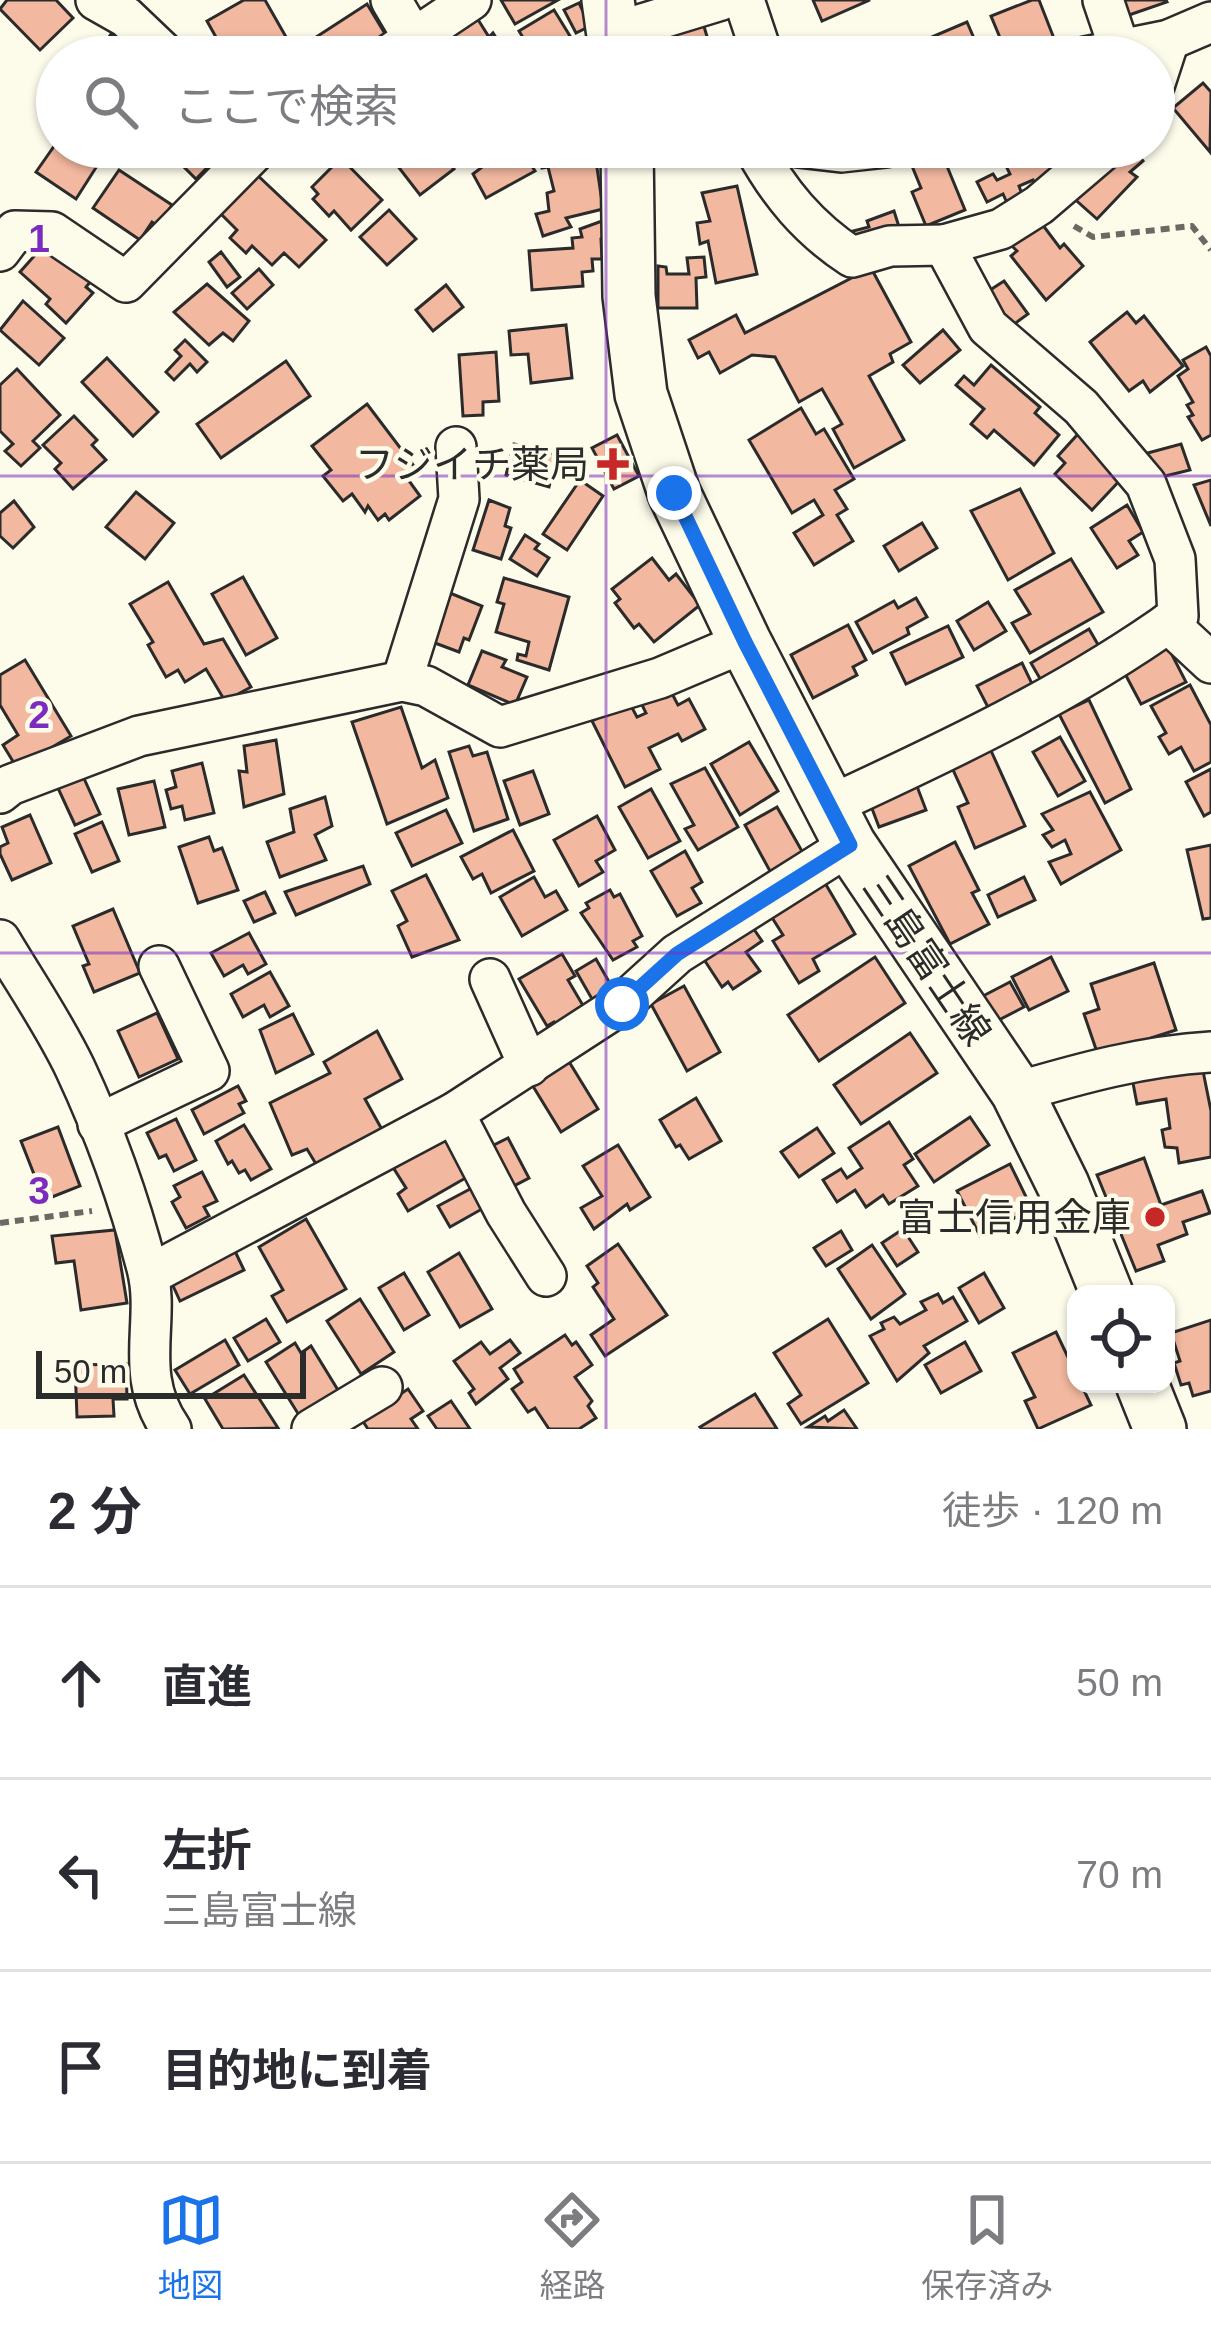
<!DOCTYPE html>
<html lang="ja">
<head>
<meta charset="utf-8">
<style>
  body { margin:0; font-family:Arial,"Noto Sans JP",sans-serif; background:#f7f7f7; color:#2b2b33 }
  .controls { position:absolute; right:36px; bottom:36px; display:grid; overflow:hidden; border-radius:24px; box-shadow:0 3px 9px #0004 }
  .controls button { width:108px; height:108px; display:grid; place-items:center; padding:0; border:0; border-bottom:3px solid #e1e1e2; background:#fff; color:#2b2b33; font:60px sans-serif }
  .scale { position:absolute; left:36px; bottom:30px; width:270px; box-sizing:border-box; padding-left:12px; border:6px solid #2b2b2b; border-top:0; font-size:33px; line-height:42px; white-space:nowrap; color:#2b2b2b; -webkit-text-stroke:9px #fdfbea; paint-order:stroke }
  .stop { position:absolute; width:36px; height:36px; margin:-27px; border:9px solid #1a73e8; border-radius:50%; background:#fff }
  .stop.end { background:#1a73e8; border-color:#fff; box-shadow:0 3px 12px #0008 }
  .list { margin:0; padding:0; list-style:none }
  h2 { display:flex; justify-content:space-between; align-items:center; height:156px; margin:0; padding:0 48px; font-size:51px }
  h2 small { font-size:39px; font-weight:400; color:#7c7c81 }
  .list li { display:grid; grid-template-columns:78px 1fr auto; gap:36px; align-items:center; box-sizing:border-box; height:192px; padding:0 48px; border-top:3px solid #e1e1e2 }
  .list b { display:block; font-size:45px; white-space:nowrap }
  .list p { margin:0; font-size:39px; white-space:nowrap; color:#7c7c81 }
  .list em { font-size:39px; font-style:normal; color:#7c7c81 }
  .icon { flex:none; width:66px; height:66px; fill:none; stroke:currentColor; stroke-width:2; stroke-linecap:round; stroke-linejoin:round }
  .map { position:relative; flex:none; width:1211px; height:1429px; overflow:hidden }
  .search { position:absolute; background:#fff; box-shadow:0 3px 9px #0004; left:36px; right:36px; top:36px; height:132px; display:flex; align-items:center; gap:30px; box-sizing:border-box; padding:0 42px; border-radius:66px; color:#7c7c81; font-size:45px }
  .sheet { height:732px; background:#fff }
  nav { display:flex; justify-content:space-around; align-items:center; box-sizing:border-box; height:168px; border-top:3px solid #e1e1e2; background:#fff; font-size:33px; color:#7c7c81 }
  nav a { display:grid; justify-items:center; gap:6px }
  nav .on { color:#1a73e8 }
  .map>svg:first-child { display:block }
  .building { fill:#f2b8a0; stroke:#2b2b2b; stroke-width:3 }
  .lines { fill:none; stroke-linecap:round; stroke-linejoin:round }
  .minor-casing { stroke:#2b2b2b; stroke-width:44 }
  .major-casing { stroke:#2b2b2b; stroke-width:56 }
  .path { stroke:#6a6964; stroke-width:6; stroke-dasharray:9 6; stroke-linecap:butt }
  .minor { stroke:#fdfbea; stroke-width:39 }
  .major { stroke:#fdfbea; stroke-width:51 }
  .route { stroke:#1a73e8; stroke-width:15 }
  .grid { fill:none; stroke:#7b2cbf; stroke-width:3; stroke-opacity:0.55 }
  .poi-dot { fill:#c62828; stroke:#fdfbea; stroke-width:4.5 }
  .labels { text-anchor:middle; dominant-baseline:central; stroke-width:9; stroke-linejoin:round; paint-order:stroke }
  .poi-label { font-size:39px; fill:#2b2b2b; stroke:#fdfbea; text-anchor:end }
  .street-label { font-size:39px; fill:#2b2b2b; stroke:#fdfbea }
  .grid-label { font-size:39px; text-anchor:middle; font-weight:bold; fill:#7b2cbf; stroke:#fdfbea; stroke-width:9; stroke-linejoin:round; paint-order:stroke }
</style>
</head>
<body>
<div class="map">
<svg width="1211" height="1429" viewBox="0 0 1211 1429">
  <rect width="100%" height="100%" fill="#fdfbea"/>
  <g class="building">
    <polygon points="7,0 56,0 73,18 40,50 0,9"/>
    <polygon points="244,0 265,0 294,51 284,57 227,57 207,21"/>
    <polygon points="501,0 558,0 515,24"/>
    <polygon points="813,0 870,0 822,21"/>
    <polygon points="1032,0 1039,0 1055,41 1008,57 991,16"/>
    <polygon points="1124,0 1166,0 1167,2 1129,15"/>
    <polygon points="579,3 590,26 576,33 564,10"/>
    <polygon points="367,4 387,37 357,57 315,57 307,43"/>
    <polygon points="554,10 570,36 535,57 519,31"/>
    <polygon points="477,18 489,37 493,33 508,57 448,57 439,43"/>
    <polygon points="967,22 982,57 935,57 927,39"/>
    <polygon points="703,23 713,57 663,57 657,37"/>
    <polygon points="111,34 133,50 131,54 135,57 95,57"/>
    <polygon points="1203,83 1211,92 1210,152 1173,108"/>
    <polygon points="57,142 57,147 69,147 97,166 76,199 36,172"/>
    <polygon points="164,147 227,147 196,179"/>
    <polygon points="383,147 437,147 454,169 420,195"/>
    <polygon points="451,147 548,147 524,154 535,171 486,198 473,174 481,168 468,149 456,157"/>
    <polygon points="572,147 594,147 603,209 566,218 571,227 543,236 536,214 549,211 547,193 554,191 548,167 542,168 540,156"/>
    <polygon points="1005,147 1062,147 1067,156 1054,163 1061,177 1037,188 1033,180 1019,186 1023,197 1008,205 1003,194 987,202 977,182 993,174 997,180 1010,174 999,152"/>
    <polygon points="1122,147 1133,147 1143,161 1130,172 1137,177 1097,219 1069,194"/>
    <polygon points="942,154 965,210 926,226 912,192 921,188 912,166"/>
    <polygon points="341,158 382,200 351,230 334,211 329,216 313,199 318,194 312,187"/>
    <polygon points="119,170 172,205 158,226 152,222 140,240 93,208"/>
    <polygon points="253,171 326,240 299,267 284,253 272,265 252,246 246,253 230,238 237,230 217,210"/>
    <polygon points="737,186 757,274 716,283 708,241 700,244 697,223 710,221 702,193"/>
    <polygon points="389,210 416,239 387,265 360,237"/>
    <polygon points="894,211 900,230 857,244 853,231 869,227 867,221"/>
    <polygon points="1039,220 1060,248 1064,244 1083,266 1046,300 1011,256 1017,251 1008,242"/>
    <polygon points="602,221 607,238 601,239 602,259 592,259 593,271 582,272 583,286 532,290 529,251 573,248 572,238 582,237 580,229"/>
    <polygon points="44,245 91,281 86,287 93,293 66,323 46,304 50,299 20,272"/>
    <polygon points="221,252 240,277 227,287 209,262"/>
    <polygon points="704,257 706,277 696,278 697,308 658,308 658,266 666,267 667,274 689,274 687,258"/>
    <polygon points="871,268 911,342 890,354 893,362 869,376 904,440 854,468 833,429 842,424 822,389 799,402 775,357 752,355 720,373 709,352 698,358 689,340 736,315 745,333"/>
    <polygon points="259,269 273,285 247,309 232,293"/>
    <polygon points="1004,281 1028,314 1006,330 981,296"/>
    <polygon points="207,284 249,321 233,341 223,333 209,345 174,312"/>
    <polygon points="446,285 463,307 433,331 416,310"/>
    <polygon points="23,301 64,338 39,365 0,330"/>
    <polygon points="1127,312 1136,323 1144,316 1183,366 1150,392 1143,381 1129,391 1090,342"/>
    <polygon points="566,325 572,378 531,383 528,354 511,355 509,331"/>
    <polygon points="943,330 960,350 920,383 903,365"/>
    <polygon points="185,340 207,362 197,372 190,364 174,380 166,372 181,356 175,350"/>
    <polygon points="1206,347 1211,356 1211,435 1202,440 1188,417 1193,415 1187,405 1193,402 1178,376 1188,369 1183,360"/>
    <polygon points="496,352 499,401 483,402 483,415 463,416 459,355"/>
    <polygon points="107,358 158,412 133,436 82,382"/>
    <polygon points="286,361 310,396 221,458 197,424"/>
    <polygon points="991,365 1040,407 1035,413 1059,435 1034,465 994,430 987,438 971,424 984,409 956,385 964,376 974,385"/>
    <polygon points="17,369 60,415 33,441 40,448 21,466 5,451 13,444 0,431 0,385"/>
    <polygon points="367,404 417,470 407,478 420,496 389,520 385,514 378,520 368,506 365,512 352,494 343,501 323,476 331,470 312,446"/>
    <polygon points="801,408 816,434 824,429 854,479 835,490 847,509 837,515 853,541 814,565 794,533 823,515 814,500 792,513 749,440"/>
    <polygon points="74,416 97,440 92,445 106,460 73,489 55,469 61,463 43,445"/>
    <polygon points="1078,434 1123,477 1092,510 1055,474 1065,463 1058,456"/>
    <polygon points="617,435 639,476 614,489 592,448"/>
    <polygon points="514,444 557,455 549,487 506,475"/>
    <polygon points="1181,444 1190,470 1157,478 1144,454"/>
    <polygon points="580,480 603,496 567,550 543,534"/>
    <polygon points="1211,480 1211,526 1194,485"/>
    <polygon points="1020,489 1054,553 1008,580 971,511"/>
    <polygon points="136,492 174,523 145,559 106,527"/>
    <polygon points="489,500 510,508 505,526 511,528 501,559 473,550"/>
    <polygon points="14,501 34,527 13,548 0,536 0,513"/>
    <polygon points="1127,505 1143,532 1129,541 1138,555 1117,568 1091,528"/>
    <polygon points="922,523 937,548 899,571 884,546"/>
    <polygon points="525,535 539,544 535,549 549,558 537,576 510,559"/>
    <polygon points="652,558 669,580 676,574 700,605 654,642 639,624 634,628 615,603 620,599 612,589"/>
    <polygon points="1071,559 1103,612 1030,653 1012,623 1030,614 1015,590"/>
    <polygon points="243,577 277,638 246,655 212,594"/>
    <polygon points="504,578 569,597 549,670 517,660 518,654 526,656 529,642 496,632 504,604 497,602"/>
    <polygon points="168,582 204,644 223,639 251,687 225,701 206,669 185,682 178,670 166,677 148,645 153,642 130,604"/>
    <polygon points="445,591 482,606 469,640 464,638 459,652 427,640"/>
    <polygon points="916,598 927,617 907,628 909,634 873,653 856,622 894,601 898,608"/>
    <polygon points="988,602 1006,631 974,650 957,621"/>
    <polygon points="848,625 866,660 853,667 857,675 813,698 791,655"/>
    <polygon points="948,626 963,657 906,684 891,653"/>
    <polygon points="1089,629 1104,655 1046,689 1031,663"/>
    <polygon points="1167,645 1186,682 1141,704 1123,670"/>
    <polygon points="482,651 506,660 502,667 527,677 515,705 468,685"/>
    <polygon points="25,660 71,736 17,768 3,745 18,735 0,705 0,675"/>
    <polygon points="1022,663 1036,692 992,715 977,686"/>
    <polygon points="1190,685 1211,725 1211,762 1194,771 1181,747 1169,754 1159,737 1166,733 1151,706"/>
    <polygon points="668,686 678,705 689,699 705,729 682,741 678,734 649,748 660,769 625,787 592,721 629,702 637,717 646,713 640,701"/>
    <polygon points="1089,700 1131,789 1105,803 1059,714"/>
    <polygon points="401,707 422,768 435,760 448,798 387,824 352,722"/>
    <polygon points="1060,737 1085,781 1058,796 1033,752"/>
    <polygon points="276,740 284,794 244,807 239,771 247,772 244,746"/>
    <polygon points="749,742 778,791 740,815 711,764"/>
    <polygon points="988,744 1025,826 975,848 958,807 968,803 949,761"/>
    <polygon points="469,746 473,756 487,752 508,819 474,831 449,752"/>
    <polygon points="202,763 214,813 185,820 182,806 171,809 166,790 176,787 172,771"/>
    <polygon points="705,768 738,827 698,850 685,829 694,825 671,784"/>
    <polygon points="1211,769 1211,812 1204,816 1186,782"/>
    <polygon points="533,771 549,814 520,825 504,781"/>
    <polygon points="82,774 100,814 75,825 57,786"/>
    <polygon points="154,781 165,827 129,835 118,789"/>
    <polygon points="915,781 926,810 879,827 868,798"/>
    <polygon points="651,789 680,841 648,858 619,807"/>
    <polygon points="1090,792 1121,850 1061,884 1049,862 1071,854 1065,840 1052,847 1043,835 1053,830 1042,814"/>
    <polygon points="325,797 332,826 315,835 326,860 280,877 267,842 294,832 290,809"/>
    <polygon points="777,807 803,853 771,873 745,825"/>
    <polygon points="446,810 462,843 412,866 396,833"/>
    <polygon points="30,815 51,863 12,880 0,854 0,847 8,843 2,827"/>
    <polygon points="597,816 615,850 596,861 603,872 579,886 554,840"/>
    <polygon points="102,822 119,861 92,872 75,834"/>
    <polygon points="513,830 534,871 491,893 482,874 473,879 461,857"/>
    <polygon points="209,837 214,851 222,848 238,890 198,903 179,847"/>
    <polygon points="955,842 979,890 972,893 989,924 950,944 909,866"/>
    <polygon points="1211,845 1211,918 1203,919 1187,850"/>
    <polygon points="685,851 702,882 692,888 701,903 677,916 651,871"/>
    <polygon points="363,866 370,884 296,915 285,892"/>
    <polygon points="426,875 459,940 412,957 398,926 407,921 392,891"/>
    <polygon points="534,877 545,897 556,891 567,910 522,936 500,897"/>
    <polygon points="1024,877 1035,900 998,917 988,895"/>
    <polygon points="825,883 855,934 813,959 819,971 799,983 773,941 783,935 771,916"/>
    <polygon points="610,890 614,897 620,894 642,936 633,941 637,947 613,960 581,913 589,908 586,903"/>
    <polygon points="265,892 275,913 254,922 244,901"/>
    <polygon points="113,909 140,973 94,992 83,966 89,964 73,926"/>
    <polygon points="751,925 762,941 746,952 760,971 733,989 728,982 722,987 703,958"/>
    <polygon points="249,933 266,964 248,974 243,965 224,976 211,953"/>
    <polygon points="562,954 575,976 568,980 588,1014 560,1031 554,1022 547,1026 519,979"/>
    <polygon points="875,957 905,1003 819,1061 788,1015"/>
    <polygon points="1051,957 1068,991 1029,1010 1012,977"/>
    <polygon points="596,959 616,994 596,1006 576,971"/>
    <polygon points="1154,963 1176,1030 1098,1055 1084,1014 1099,1009 1091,984"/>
    <polygon points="270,972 289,1006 270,1017 264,1005 243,1017 231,994"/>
    <polygon points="1010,982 1024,1007 995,1022 981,997"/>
    <polygon points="684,986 720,1052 687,1071 651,1004"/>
    <polygon points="157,1013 178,1059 139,1077 118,1031"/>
    <polygon points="293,1014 313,1054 276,1073 260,1030"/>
    <polygon points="377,1031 402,1079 365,1099 385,1135 351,1154 344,1148 316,1164 307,1149 292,1155 270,1103 330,1073 324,1062"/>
    <polygon points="910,1033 937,1073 861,1124 834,1085"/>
    <polygon points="568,1060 598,1109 561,1132 531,1083"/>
    <polygon points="1202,1066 1211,1111 1211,1157 1179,1163 1177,1148 1165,1147 1162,1130 1170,1128 1166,1099 1137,1104 1132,1078"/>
    <polygon points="238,1086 246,1101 239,1104 244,1113 204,1134 192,1110"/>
    <polygon points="696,1098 721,1141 689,1159 680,1145 676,1147 660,1120"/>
    <polygon points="970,1117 989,1145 934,1182 915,1154"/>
    <polygon points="176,1119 196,1160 174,1171 166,1155 159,1158 147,1133"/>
    <polygon points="889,1122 913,1159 904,1165 918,1186 889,1204 883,1195 866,1207 855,1190 837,1202 823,1180 841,1169 847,1178 862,1168 849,1148"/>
    <polygon points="244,1125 271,1169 251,1180 245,1170 239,1173 232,1161 228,1164 216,1141"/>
    <polygon points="58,1127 80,1186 52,1197 47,1184 39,1187 21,1141"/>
    <polygon points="817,1128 834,1153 799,1177 781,1152"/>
    <polygon points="443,1130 469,1176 408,1211 398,1194 406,1188 389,1161"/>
    <polygon points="508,1138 529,1178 506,1190 486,1149"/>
    <polygon points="618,1145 650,1197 630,1210 627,1204 594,1229 581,1208 602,1196 583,1166"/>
    <polygon points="1144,1158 1161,1205 1202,1191 1210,1213 1183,1222 1187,1234 1158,1245 1164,1261 1136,1271 1097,1175"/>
    <polygon points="1010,1164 1032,1209 980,1236 957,1191"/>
    <polygon points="202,1172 217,1201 204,1207 209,1216 186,1228 172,1202 180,1197 174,1186"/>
    <polygon points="472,1188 482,1209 450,1227 438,1206"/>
    <polygon points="306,1219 346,1289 287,1322 272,1296 283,1290 259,1247"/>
    <polygon points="903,1229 918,1252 897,1266 882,1243"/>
    <polygon points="115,1230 127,1303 81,1310 74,1261 56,1263 52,1236"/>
    <polygon points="841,1231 852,1250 826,1266 814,1248"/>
    <polygon points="618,1244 667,1315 605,1356 591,1335 614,1319 593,1287 598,1283 587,1266"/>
    <polygon points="872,1245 905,1294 871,1319 838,1269"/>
    <polygon points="233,1247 244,1270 180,1301 169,1277"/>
    <polygon points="459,1253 492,1309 460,1327 428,1272"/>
    <polygon points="404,1273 429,1315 404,1330 379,1288"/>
    <polygon points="984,1273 1004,1308 979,1323 959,1288"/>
    <polygon points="938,1294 943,1303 953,1297 967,1321 924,1346 929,1353 897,1381 870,1336 884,1329 881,1323 894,1317 900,1324 926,1310 921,1302"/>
    <polygon points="360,1299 394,1352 361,1374 327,1321"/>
    <polygon points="266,1319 280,1342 248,1361 234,1338"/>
    <polygon points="828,1319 868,1383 801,1424 788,1404 801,1395 774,1353"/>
    <polygon points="1211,1320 1211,1391 1193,1396 1189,1383 1181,1385 1174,1363 1180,1361 1171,1333"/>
    <polygon points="1056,1332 1076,1374 1076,1384 1081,1384 1091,1405 1038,1429 1025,1401 1035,1397 1013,1353"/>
    <polygon points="565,1335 572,1345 576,1342 592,1365 575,1377 592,1401 588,1406 596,1418 579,1429 549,1429 535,1408 528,1412 512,1389 522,1382 514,1369"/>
    <polygon points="225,1340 239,1365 190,1394 175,1370"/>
    <polygon points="510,1340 520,1353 500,1368 508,1379 476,1404 469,1393 474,1389 454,1361 481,1342 490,1354"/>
    <polygon points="965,1342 981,1371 941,1393 925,1365"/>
    <polygon points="295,1343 301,1353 311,1346 341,1395 302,1420 266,1362"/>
    <polygon points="126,1364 127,1399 113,1399 114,1416 77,1417 75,1365"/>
    <polygon points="244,1375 278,1428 223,1429 205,1399"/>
    <polygon points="408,1389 423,1411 411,1419 418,1429 368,1429 362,1420"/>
    <polygon points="755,1394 777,1429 702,1429 700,1427"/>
    <polygon points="451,1401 470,1429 437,1429 428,1416"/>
    <polygon points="844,1410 857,1429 808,1427 825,1416 828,1421"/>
  </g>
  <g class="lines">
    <g class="minor-casing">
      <g id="minor">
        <polyline points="96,0 126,17 168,57"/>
        <polyline points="391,0 414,39"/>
        <polyline points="744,0 763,57"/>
        <polyline points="1103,0 1120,50"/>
        <polyline points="613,33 721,0"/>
        <polyline points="386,57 471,0"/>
        <polyline points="1085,57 1169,40 1211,22"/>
        <polyline points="1154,86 1169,40"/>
        <path d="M754,147C779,193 808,228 852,257L890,246L944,245"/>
        <polyline points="798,147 841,152 886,147"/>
        <polyline points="0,251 15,231 52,232 126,282 259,147"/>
        <polyline points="1168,623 1211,663"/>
        <polyline points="402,681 459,499 456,447"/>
        <polyline points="0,793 10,785 139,736 402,681 426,686 500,727 660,678 745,642"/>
        <path d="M831,805C950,750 1071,693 1178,616L1175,559L1146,484L1081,407L988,327L944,245L1001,229L1039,205L1107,147"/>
        <path d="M0,940C25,982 54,1024 75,1068C105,1132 129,1199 147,1268C161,1322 132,1374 171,1429"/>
        <polyline points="490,979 529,1066"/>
        <path d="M1017,1092C1082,1073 1143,1056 1211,1052"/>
        <polyline points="454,1113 506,1213 546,1276"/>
        <polyline points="98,1124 209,1071 159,966"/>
        <polyline points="149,1275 454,1113 622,1004 677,954 850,845"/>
        <polyline points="312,1429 382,1387"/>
      </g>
    </g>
    <g class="major-casing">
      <g id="major">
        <polyline points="608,0 616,57"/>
        <polyline points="627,147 629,296 641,394 674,493 745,642 850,845 1017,1092 1063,1185 1107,1294"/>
        <polyline points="1142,1384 1160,1429"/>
      </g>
    </g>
    <g class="path">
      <polyline points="1074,226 1093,237 1192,226 1211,250"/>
      <polyline points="0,1223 92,1211"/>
    </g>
    <use href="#minor" class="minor"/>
    <use href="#major" class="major"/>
  </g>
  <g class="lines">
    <polyline class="route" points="622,1004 677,954 850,845 745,642 674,493"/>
  </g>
  <path class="grid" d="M606,0V57M606,147V1429M0,476H1211M0,953H1211"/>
  <g class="poi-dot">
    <path d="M607 446h12v12h12v12h-12v12h-12v-12h-12v-12h12z"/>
    <circle cx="1155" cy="1217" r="12"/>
  </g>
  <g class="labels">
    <g class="poi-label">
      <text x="589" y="464">フジイチ薬局</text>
      <text x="1131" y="1217">富士信用金庫</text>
    </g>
    <g class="street-label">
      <text transform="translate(927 960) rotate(56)">三島富士線</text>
    </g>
  </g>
  <g class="grid-label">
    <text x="39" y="252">1</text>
    <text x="39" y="728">2</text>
    <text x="39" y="1204">3</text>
  </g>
</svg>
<div class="controls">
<button><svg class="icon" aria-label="locate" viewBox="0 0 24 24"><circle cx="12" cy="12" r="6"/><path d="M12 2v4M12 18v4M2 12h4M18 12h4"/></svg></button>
</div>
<div class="scale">50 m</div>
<div class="stop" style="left:622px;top:1004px"></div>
<div class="stop end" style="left:674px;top:493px"></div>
<div class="search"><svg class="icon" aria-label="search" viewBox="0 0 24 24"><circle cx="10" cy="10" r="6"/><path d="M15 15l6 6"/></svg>ここで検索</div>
</div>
<section class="sheet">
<h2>2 分<small>徒歩 · 120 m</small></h2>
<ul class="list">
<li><svg class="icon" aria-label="ahead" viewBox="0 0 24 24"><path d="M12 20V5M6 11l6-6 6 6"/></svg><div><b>直進</b></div><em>50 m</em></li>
<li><svg class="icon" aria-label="left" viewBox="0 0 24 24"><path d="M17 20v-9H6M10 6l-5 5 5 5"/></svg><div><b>左折</b><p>三島富士線</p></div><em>70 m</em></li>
<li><svg class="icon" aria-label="arrive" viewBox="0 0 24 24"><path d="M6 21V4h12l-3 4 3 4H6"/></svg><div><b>目的地に到着</b></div></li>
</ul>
</section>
<nav>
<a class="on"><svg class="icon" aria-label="map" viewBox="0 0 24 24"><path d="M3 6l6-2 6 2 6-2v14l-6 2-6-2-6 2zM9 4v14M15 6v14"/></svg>地図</a>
<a><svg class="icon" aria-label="directions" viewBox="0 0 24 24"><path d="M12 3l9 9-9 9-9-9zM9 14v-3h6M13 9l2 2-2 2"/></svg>経路</a>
<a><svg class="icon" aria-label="saved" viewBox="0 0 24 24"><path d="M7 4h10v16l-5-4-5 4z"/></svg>保存済み</a>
</nav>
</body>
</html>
